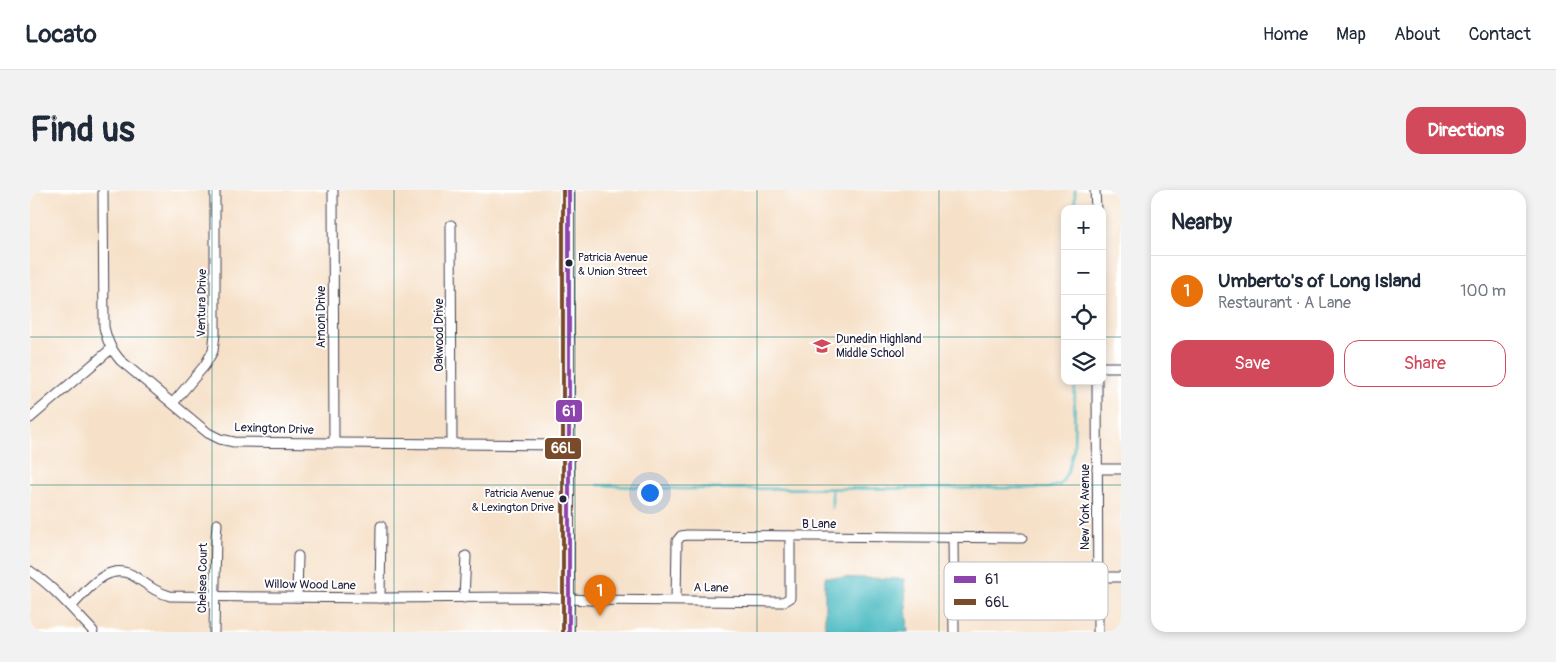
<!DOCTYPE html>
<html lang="en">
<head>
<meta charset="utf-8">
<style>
  body { margin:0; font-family:Pangolin,sans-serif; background:#f2f2f3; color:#1f2937 }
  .controls { position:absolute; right:15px; top:15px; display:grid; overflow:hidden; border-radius:10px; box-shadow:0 2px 8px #0003 }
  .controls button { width:45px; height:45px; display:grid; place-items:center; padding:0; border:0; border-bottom:1px solid #e0e1e3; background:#fff; color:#1f2937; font:25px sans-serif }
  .you { position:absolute; left:619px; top:302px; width:18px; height:18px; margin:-12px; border:4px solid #fff; border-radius:50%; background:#1a73e8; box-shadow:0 0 0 8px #1a73e833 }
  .badge { display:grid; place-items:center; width:32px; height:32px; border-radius:50%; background:#d1495b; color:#fff; font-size:16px; font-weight:700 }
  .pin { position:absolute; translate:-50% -41px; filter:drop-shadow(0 1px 2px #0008) }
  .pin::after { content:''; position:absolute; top:26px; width:18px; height:15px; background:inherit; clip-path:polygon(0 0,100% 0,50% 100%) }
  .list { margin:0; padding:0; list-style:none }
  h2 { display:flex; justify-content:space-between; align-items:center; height:65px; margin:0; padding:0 20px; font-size:21px }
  h2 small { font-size:16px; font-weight:400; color:#747a83 }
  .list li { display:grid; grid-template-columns:32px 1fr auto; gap:15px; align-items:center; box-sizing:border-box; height:70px; padding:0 20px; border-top:1px solid #e0e1e3 }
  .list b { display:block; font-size:19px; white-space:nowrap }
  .list p { margin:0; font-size:16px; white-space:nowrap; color:#747a83 }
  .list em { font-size:16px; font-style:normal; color:#747a83 }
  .actions { display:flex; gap:10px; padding:15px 20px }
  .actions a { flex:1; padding:11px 0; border:1px solid #d1495b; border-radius:15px; text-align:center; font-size:18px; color:#d1495b }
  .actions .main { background:#d1495b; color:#fff }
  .icon { flex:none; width:28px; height:28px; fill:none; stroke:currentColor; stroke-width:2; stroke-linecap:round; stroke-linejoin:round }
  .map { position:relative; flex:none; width:1091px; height:442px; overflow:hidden; border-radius:15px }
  header { display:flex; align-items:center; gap:30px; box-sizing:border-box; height:70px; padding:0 25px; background:#fff; border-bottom:1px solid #e0e1e3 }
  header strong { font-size:24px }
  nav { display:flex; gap:28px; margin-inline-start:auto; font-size:18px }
  .intro { display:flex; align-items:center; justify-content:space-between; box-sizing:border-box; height:120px; padding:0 30px }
  h1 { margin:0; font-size:35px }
  .button { padding:12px 22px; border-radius:15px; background:#d1495b; color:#fff; font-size:18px; font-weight:700 }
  main { display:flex; gap:30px; padding:0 30px }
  aside { flex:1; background:#fff; border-radius:15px; box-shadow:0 2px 8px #0003 }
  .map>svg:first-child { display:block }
  .water { fill:#4cbbc2; stroke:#376e7e }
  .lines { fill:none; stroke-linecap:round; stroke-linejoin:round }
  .stream { stroke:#4cbbc2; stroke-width:2.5 }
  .minor-casing { stroke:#423e50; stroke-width:11 }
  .tertiary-casing { stroke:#423e50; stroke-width:12 }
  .minor { stroke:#fff; stroke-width:9 }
  .tertiary { stroke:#fff; stroke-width:10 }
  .bus-1-casing { stroke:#fff; stroke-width:8 }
  .bus-2-casing { stroke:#fff; stroke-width:8 }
  .bus-1 { stroke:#8e44ad; stroke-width:4 }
  .bus-2 { stroke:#7a4b2a; stroke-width:4 }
  .grid { fill:none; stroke:#0f766e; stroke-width:1; stroke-opacity:0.55 }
  .bus-dot { fill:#22223b; stroke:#fff; stroke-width:2 }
  .labels { text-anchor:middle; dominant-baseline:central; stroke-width:4; stroke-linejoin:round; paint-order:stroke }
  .bus-label { font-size:11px; fill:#22223b; stroke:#fff; text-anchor:start }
  .street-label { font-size:12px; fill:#22223b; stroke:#fff }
  .poi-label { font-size:12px; fill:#22223b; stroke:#fff; text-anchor:start }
  .key { fill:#fff; stroke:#bdbdc4; stroke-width:1 }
  .key-label { font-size:14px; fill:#22223b }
  .line-badge { stroke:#fff; stroke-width:2 }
  .badge-label { font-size:14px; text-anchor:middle; font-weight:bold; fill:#fff }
</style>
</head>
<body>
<header>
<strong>Locato</strong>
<nav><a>Home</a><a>Map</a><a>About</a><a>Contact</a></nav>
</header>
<div class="intro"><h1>Find us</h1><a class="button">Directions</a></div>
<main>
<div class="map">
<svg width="1091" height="442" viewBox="0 0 1091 442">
  <rect width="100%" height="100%" fill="#fff"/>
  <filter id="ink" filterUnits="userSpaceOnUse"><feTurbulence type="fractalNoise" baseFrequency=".02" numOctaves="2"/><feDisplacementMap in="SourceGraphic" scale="10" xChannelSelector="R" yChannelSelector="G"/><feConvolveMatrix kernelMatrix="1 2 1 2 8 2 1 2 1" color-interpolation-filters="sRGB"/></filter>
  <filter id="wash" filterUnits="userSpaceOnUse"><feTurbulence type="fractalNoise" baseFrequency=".0096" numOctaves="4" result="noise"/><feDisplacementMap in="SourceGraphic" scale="20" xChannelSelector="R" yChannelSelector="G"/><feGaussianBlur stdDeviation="1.12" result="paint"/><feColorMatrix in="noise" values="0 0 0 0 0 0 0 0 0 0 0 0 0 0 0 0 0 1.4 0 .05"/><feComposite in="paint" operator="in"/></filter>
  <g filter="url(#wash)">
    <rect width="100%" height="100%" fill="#f6e0c7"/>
    <polygon class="water" points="795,387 874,389 878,442 795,442"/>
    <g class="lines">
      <g class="stream">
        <polyline points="1045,0 1045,19"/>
        <polyline points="568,295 651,299 1018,298 1030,295 1038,281 1044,258 1045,191"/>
        <polyline points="802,300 802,318"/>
      </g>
    </g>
  </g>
  <g filter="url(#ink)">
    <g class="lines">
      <g class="minor-casing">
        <g id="minor">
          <path d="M73,0L74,137C77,151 81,159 90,170L178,243L190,249L204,252L539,255"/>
          <polyline points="303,0 304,253"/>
          <polyline points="1065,0 1066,19"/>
          <polyline points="421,35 422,254"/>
          <polyline points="1072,177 1091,177"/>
          <polyline points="1067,191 1068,442"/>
          <polyline points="143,213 175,175 183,161 185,144 185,0"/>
          <polyline points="0,228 81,159"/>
          <polyline points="1067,279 1091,279"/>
          <polyline points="923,348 924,442"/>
          <path d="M0,381C24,397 43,420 63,441"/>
          <polyline points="1068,387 1091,387"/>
          <polyline points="267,407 268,366"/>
          <polyline points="350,408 351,336"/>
          <polyline points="434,408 436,366"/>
          <polyline points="646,410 647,351 651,346 657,345 992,348"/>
          <polyline points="923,414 994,414"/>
          <path d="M41,417C58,399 80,368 107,388C119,396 126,402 140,406L350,408L505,407L559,410L753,412L760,408V346"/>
          <polyline points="184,442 186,347 187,334"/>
        </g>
      </g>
      <g class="tertiary-casing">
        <polyline id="tertiary" points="539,0 539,442"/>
      </g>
      <use href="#minor" class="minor"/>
      <use href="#tertiary" class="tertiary"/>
      <g class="bus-1-casing">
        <polyline id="bus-1" points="539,0 539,442"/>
      </g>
      <g class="bus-2-casing">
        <polyline id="bus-2" points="533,0 533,442"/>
      </g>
      <use href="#bus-1" class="bus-1"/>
      <use href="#bus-2" class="bus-2"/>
    </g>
  </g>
  <path class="grid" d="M182,0V442M364,0V442M545,0V442M727,0V442M909,0V442M0,147H1035M1072,147H1091M0,295H1091"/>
  <defs>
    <g id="school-bare" transform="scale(1.35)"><path d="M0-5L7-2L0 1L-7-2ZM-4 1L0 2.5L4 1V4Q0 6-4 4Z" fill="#d1495b" stroke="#fff" stroke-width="2.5" paint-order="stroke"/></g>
  </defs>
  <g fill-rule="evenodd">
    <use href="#school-bare" x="792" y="156"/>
  </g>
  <g class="bus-dot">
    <circle cx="539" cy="73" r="4.5"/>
    <circle cx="533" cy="309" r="4.5"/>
  </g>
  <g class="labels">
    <g class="bus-label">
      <text x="548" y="67">Patricia Avenue<tspan x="548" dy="14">&amp; Union Street</tspan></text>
      <text x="524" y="303" text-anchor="end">Patricia Avenue<tspan x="524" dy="14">&amp; Lexington Drive</tspan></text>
    </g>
    <g class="street-label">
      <text transform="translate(172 113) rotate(-89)">Ventura Drive</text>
      <text transform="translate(291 127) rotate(-90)">Arnoni Drive</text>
      <text transform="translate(409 145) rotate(-90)">Oakwood Drive</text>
      <text transform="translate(244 239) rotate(2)">Lexington Drive</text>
      <text transform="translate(1055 317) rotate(-90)">New York Avenue</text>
      <text x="789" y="334">B Lane</text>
      <text transform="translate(173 388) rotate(-89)">Chelsea Court</text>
      <text transform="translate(280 395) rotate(1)">Willow Wood Lane</text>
      <text transform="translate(681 398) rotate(1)">A Lane</text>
    </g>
    <g class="poi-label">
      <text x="806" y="149">Dunedin Highland<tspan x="806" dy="14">Middle School</tspan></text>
    </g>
  </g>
  <rect x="914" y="372" width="164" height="58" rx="8" class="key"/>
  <rect x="924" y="386" width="22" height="7" fill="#8e44ad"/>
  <rect x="924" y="409" width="22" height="6" fill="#7a4b2a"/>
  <g class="key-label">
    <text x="955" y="394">61</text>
    <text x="955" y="417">66L</text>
  </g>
  <g class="line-badge">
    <rect x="525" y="209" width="28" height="24" rx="5" fill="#8e44ad"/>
    <rect x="514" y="247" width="38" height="23" rx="5" fill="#7a4b2a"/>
  </g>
  <g class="badge-label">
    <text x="539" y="226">61</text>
    <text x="533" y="263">66L</text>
  </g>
</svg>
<div class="controls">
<button>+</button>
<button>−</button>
<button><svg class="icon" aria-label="locate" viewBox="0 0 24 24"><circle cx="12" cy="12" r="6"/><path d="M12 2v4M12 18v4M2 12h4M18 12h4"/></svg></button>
<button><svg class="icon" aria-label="layers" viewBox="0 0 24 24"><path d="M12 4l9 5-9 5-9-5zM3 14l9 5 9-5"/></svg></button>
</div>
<div class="you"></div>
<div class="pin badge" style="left:570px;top:426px;background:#e8710a">1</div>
</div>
<aside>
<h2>Nearby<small></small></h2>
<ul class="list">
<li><span class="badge" style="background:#e8710a">1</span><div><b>Umberto's of Long Island</b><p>Restaurant · A Lane</p></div><em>100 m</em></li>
</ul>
<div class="actions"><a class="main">Save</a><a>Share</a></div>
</aside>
</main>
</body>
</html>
